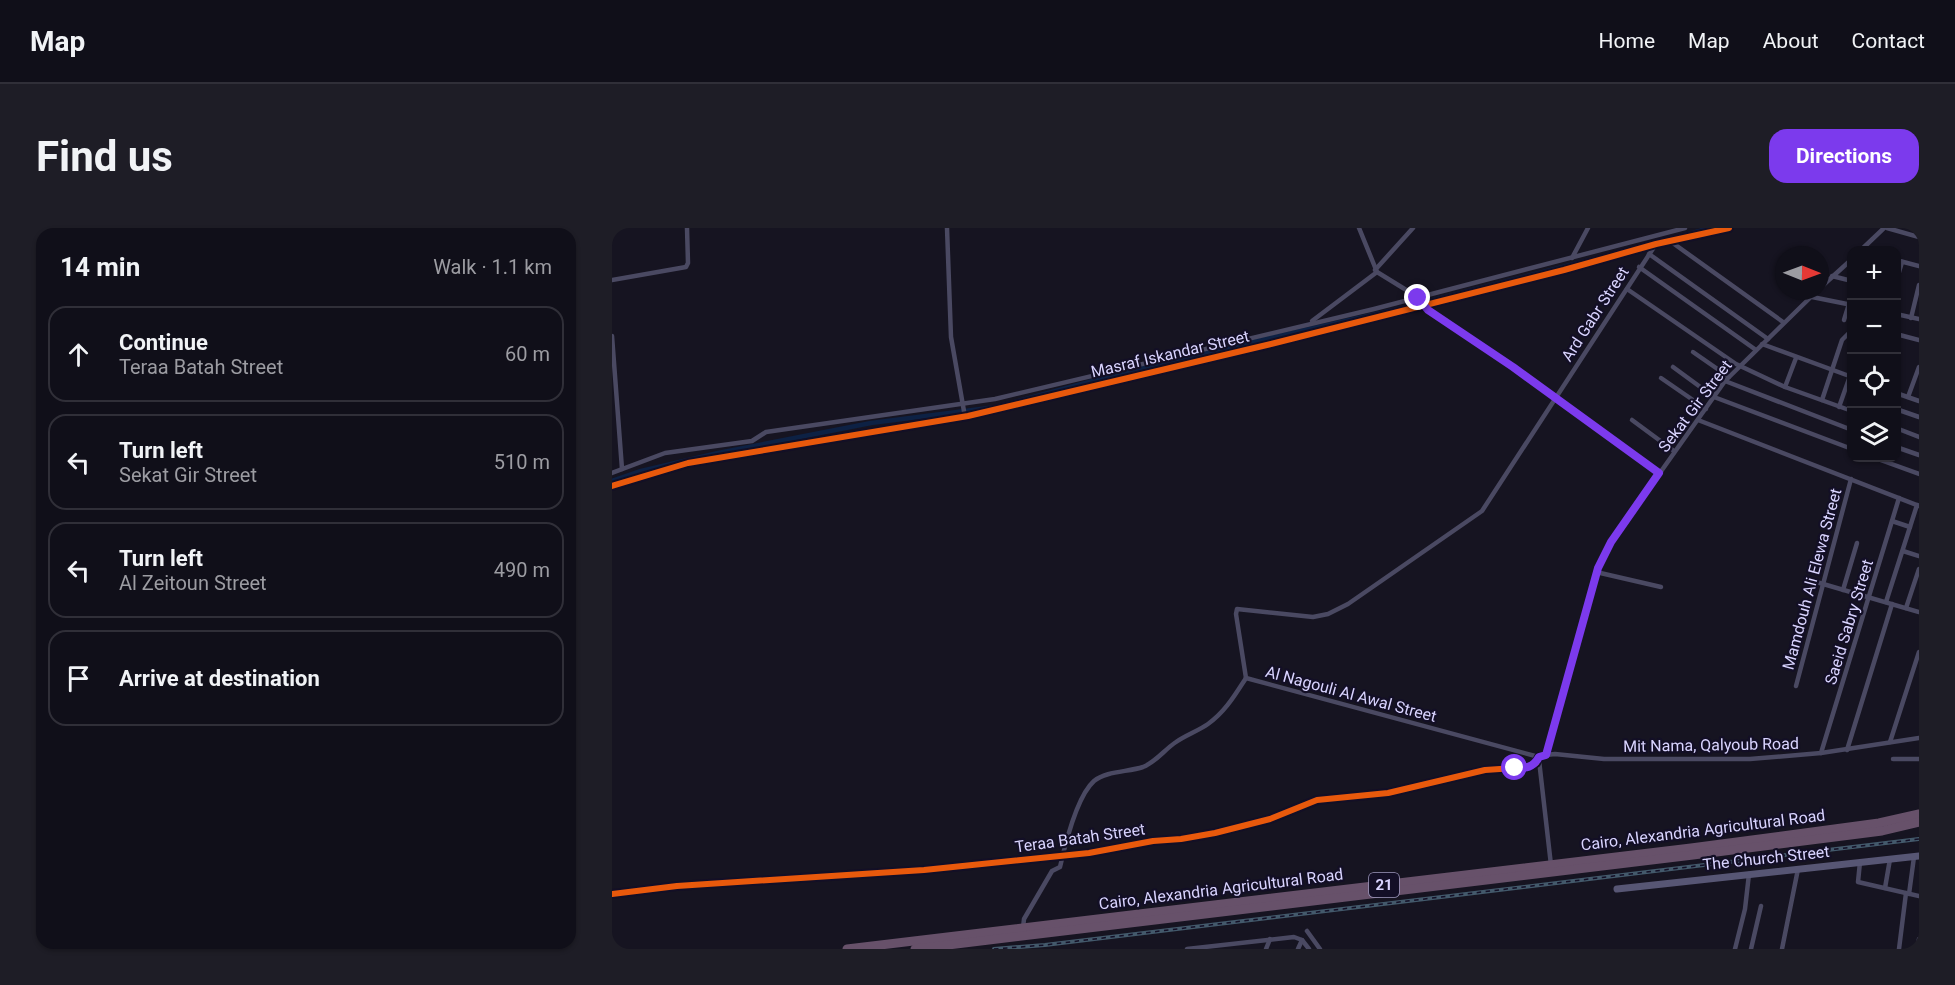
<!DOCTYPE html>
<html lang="en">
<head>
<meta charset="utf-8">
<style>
  body { margin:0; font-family:Roboto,sans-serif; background:#1e1d26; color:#f1f3f6 }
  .controls { position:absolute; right:18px; top:18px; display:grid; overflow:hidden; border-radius:12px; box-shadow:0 2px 4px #0004 }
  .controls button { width:54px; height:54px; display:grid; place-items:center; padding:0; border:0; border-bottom:2px solid #302f38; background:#100f19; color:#f1f3f6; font:30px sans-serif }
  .compass { position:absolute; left:1163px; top:18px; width:54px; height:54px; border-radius:50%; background:#100f19; box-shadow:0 2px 4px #0004; rotate:91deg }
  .stop { position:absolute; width:18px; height:18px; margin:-14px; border:4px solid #7c3aed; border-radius:50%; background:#fff }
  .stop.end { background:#7c3aed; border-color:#fff; box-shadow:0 2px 6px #0008 }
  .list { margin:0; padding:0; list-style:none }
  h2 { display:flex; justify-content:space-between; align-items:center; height:78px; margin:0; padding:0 24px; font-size:26px }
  h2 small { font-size:20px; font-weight:400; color:#9c9ca2 }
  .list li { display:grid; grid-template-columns:39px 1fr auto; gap:18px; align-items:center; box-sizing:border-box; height:96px; margin:0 12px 12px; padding:0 12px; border:2px solid #302f38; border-radius:18px }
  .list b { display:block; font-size:22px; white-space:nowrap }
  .list p { margin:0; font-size:20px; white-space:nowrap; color:#9c9ca2 }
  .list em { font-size:20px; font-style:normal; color:#9c9ca2 }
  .icon { flex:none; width:33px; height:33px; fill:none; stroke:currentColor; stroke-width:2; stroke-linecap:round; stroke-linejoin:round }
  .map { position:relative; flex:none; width:1307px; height:721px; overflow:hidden; border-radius:18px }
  header { display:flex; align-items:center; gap:36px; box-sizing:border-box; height:84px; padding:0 30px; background:#100f19; border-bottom:2px solid #302f38 }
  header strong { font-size:28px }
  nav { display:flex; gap:33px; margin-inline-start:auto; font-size:21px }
  .intro { display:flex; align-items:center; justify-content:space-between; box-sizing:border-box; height:144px; padding:0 36px }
  h1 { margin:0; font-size:42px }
  .button { padding:15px 27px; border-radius:18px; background:#7c3aed; color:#fff; font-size:21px; font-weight:700 }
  main { display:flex; gap:36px; padding:0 36px }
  aside { flex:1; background:#100f19; border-radius:18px; box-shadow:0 2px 4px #0004 }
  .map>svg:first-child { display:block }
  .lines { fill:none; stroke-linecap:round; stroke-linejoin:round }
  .canal { stroke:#0d2144; stroke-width:4.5 }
  .street { stroke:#4a4962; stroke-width:4.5 }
  .secondary { stroke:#575674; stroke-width:7 }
  .highway { stroke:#67516a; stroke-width:9 }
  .rail-casing { stroke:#43596b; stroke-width:4 }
  .rail { stroke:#130f26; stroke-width:1.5; stroke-dasharray:4.5; stroke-linecap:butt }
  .cycleway-casing { stroke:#130f26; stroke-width:10 }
  .cycleway { stroke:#e8590c; stroke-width:6 }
  .route { stroke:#7c3aed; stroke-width:8 }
  .labels { text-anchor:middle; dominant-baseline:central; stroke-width:4.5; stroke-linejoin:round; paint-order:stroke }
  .shield { fill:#130f26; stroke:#9e99be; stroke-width:1.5 }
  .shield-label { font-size:15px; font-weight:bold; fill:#d9d4ff }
  .street-label { font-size:16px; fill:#d9d4ff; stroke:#130f26 }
</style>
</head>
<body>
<header>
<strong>Map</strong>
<nav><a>Home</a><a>Map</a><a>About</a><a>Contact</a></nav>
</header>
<div class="intro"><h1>Find us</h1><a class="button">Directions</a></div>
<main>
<aside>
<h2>14 min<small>Walk · 1.1 km</small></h2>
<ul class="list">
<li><svg class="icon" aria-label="ahead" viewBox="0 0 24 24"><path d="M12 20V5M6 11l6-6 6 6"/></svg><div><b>Continue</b><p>Teraa Batah Street</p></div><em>60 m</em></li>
<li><svg class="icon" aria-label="left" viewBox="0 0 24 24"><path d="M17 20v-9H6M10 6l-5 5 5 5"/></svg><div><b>Turn left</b><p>Sekat Gir Street</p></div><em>510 m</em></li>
<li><svg class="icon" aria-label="left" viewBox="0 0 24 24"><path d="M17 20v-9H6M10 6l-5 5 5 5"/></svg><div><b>Turn left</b><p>Al Zeitoun Street</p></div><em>490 m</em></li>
<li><svg class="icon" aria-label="arrive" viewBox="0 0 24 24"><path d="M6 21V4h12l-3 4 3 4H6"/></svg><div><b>Arrive at destination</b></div></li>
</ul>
</aside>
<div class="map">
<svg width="1307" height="721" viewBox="0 0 1307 721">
  <rect width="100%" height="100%" fill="#161421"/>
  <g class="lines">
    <g class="canal">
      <polyline points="1055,12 1098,0"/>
      <polyline points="0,253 29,243 106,225 259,195 384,179 551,134 782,82 1009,24"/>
    </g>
    <g class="street">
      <polyline points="335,0 339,109 353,189"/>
      <polyline points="747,0 765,44 804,68 816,82 901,139 1047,245"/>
      <polyline points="1275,0 1307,9"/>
      <polyline points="1058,13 1171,94"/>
      <polyline points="1249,22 1272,0"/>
      <polyline points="1037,26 1156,111"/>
      <polyline points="960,30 976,0"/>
      <polyline points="1284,32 1307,38"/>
      <polyline points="1027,39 1144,122"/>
      <polyline points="763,42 801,0"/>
      <polyline points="1220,48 1240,53"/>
      <polyline points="0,52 74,39 76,35 75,0"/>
      <polyline points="1284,54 1290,34"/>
      <polyline points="1208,60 1240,31"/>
      <polyline points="1015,61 1124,136 1173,159 1240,183"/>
      <polyline points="1200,69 1240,77"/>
      <polyline points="1284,86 1307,91"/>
      <polyline points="1299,90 1307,57"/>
      <polyline points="1232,92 1237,76"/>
      <polyline points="700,93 765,44"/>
      <polyline points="1284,106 1307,112"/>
      <polyline points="0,108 10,241"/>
      <polyline points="1150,116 1240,149"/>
      <polyline points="1081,124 1117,149"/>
      <polyline points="1061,139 1102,169 1240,221"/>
      <polyline points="1049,150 1094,181"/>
      <polyline points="1113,153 1240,202"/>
      <polyline points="1173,159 1184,130"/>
      <polyline points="1284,165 1307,173"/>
      <polyline points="1296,169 1307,139"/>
      <polyline points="1210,172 1230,112 1240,102"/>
      <polyline points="1227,179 1238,148"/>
      <polyline points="1284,181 1307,189"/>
      <polyline points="1020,192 1062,223"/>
      <polyline points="1086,192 1307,278"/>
      <polyline points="1284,200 1307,209"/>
      <polyline points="1284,219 1307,227"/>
      <polyline points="1263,230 1307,246"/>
      <polyline points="0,245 53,225 140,213 154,204 383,171 762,81 1073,0"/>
      <polyline points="0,258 76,235 356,188 659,116 952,42 1044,16 1117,0"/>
      <polyline points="1280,293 1298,299"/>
      <polyline points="1291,323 1307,328"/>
      <polyline points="984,344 1049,359"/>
      <polyline points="1201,353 1307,384"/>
      <polyline points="1231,362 1245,315"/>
      <polyline points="1274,374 1305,277"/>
      <polyline points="1294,380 1307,341"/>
      <polyline points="634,450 624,386 625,381 701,389 716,386 736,376 870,283 1044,16"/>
      <polyline points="634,450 927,529"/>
      <polyline points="1184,458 1239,251"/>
      <polyline points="1278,514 1307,424"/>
      <polyline points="1235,522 1280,376"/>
      <polyline points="1209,525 1287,270"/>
      <polyline points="934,527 982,351 999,314 1113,153 1205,63"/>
      <polyline points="934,527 943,526 992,531 1138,531 1209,525 1307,510"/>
      <polyline points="1281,531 1307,531"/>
      <polyline points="927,532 939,637"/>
      <polyline points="1248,634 1246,654 1307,668"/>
      <polyline points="1273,660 1278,631"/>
      <polyline points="0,666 65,658 312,642 477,625 541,613 569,611 603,605 658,591 705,572 776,565 873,542 917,539 924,535 927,529"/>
      <polyline points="1297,666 1302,629"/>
      <path d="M411,700L412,691L440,643L448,639C453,617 465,568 482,553C494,543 516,544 531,539C544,534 552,522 564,514C574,507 586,503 596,496C613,484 623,467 634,450"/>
      <polyline points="695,703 708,721"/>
      <polyline points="575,721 682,709 690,712 697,721"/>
      <polyline points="654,721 658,711"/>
      <polyline points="686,721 690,712"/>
      <polyline points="1123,721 1133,681 1137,646"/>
      <polyline points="1139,721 1149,678"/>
      <polyline points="1170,721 1186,641"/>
      <polyline points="1287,721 1294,665"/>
      <polyline points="1305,721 1307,711"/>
    </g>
    <polyline class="secondary" points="1005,661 1307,628"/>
    <g class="highway">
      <polyline points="235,721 1079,620 1267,595 1307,586"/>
      <polyline points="303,721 1081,627 1270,603 1307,594"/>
    </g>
    <g class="rail-casing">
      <polyline id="rail" points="382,721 433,717 1307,611"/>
    </g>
    <use href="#rail" class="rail"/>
    <g class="cycleway-casing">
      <g id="cycleway">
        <polyline points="0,258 76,235 356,188 659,116 952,42 1044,16 1117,0"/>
        <polyline points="0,666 65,658 312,642 477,625 541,613 569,611 603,605 658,591 705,572 776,565 873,542 917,539 924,535 927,529"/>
      </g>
    </g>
    <use href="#cycleway" class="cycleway"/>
  </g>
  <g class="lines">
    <path class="route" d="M806,70L816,82L901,139L1047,245L999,314L986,340L934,527L927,529C921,540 914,540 903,540"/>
  </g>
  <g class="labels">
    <rect class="shield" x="757" y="645" width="30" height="24" rx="4.5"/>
    <g class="shield-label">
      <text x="772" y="657">21</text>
    </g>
    <g class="street-label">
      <text transform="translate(983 86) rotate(-57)">Ard Gabr Street</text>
      <text transform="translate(558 126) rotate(-13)">Masraf Iskandar Street</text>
      <text transform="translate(1083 178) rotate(-53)">Sekat Gir Street</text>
      <text transform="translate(1200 351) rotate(-75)">Mamdouh Ali Elewa Street</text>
      <text transform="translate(1237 394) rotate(-73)">Saeid Sabry Street</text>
      <text transform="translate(739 466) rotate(15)">Al Nagouli Al Awal Street</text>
      <text transform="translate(1099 517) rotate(-1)">Mit Nama, Qalyoub Road</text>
      <text transform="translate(1091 602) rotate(-7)">Cairo, Alexandria Agricultural Road</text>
      <text transform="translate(468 610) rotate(-8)">Teraa Batah Street</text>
      <text transform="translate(1154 630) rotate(-6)">The Church Street</text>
      <text transform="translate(609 661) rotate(-7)">Cairo, Alexandria Agricultural Road</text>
    </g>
  </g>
</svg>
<div class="controls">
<button>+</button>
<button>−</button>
<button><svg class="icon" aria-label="locate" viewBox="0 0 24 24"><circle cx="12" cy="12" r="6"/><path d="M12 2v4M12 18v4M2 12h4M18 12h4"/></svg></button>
<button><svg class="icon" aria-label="layers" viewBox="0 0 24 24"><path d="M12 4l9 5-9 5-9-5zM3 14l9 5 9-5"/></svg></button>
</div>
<svg class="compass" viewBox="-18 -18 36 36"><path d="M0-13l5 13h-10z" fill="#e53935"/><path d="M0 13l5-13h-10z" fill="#9c9ca2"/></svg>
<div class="stop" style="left:903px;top:540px"></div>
<div class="stop end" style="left:806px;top:70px"></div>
</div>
</main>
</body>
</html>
